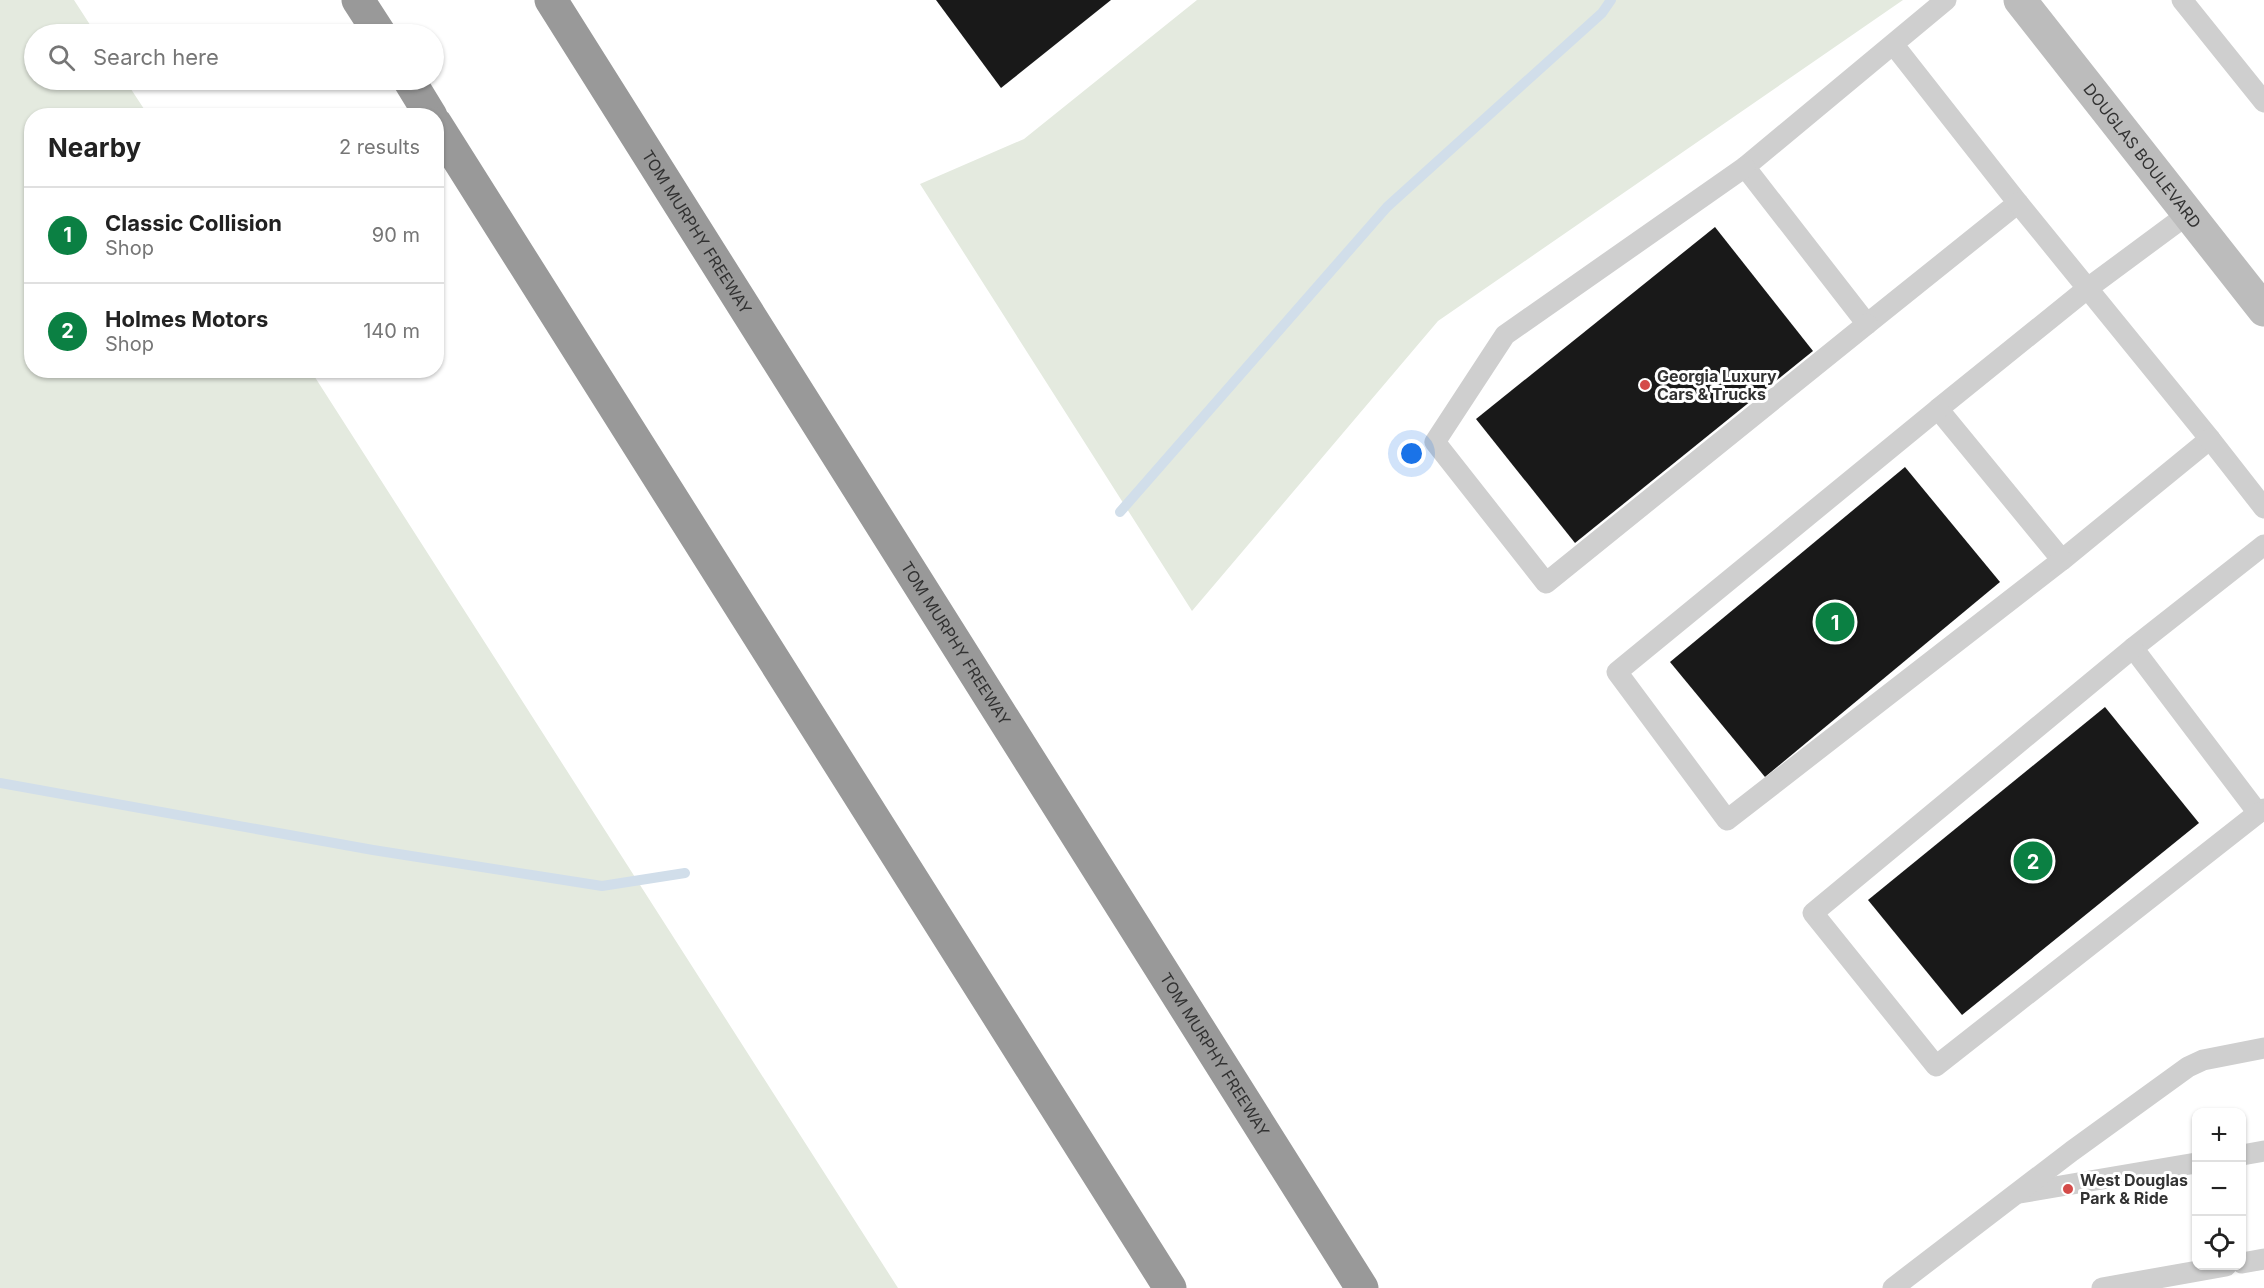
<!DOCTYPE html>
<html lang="en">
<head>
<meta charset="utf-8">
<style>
  body { margin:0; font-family:Inter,sans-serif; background:#f6f6f6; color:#222 }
  .controls { position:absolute; right:18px; bottom:18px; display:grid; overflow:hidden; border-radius:12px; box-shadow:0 2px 4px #0004 }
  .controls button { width:54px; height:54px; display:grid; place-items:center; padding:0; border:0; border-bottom:2px solid #e0e0e0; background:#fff; color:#222; font:30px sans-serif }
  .you { position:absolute; left:1412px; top:454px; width:21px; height:21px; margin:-15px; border:4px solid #fff; border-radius:50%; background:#1a73e8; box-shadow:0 0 0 9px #1a73e833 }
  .badge { display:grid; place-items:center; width:39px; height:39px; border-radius:50%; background:#0b8043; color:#fff; font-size:20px; font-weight:700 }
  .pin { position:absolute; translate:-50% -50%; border:3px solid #fff; box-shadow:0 2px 6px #0006 }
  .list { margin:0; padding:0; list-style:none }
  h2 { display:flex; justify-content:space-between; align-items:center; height:78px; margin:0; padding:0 24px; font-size:26px }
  h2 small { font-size:20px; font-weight:400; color:#767676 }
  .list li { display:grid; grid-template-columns:39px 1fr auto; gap:18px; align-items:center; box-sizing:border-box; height:96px; padding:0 24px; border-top:2px solid #e0e0e0 }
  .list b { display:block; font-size:22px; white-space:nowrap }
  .list p { margin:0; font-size:20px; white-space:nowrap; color:#767676 }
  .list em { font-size:20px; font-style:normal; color:#767676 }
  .icon { flex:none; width:33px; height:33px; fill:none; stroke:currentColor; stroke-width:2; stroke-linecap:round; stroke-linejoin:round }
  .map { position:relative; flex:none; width:2264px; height:1288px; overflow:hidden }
  .search { position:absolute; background:#fff; box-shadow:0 2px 4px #0004; left:24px; top:24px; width:420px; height:66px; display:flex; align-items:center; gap:15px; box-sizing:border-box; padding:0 21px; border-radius:33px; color:#767676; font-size:22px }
  .panel { position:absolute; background:#fff; box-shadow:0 2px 4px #0004; left:24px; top:108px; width:420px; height:270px; border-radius:24px }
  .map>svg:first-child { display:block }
  .green { fill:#e4eadf }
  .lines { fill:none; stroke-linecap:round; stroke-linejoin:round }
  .stream { stroke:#d1deea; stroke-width:10 }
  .building { fill:#191919 }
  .lane { stroke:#cfcfcf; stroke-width:21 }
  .secondary { stroke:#bcbcbc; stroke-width:33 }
  .highway { stroke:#999; stroke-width:33 }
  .poi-dot { fill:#d44b49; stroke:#fff; stroke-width:2 }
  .labels { text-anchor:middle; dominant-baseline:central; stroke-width:6; stroke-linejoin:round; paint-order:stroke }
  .street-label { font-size:16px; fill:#323232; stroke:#fff }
  .poi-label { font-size:16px; font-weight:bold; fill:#323232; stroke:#fff; text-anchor:start }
</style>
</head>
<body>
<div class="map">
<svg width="2264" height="1288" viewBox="0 0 2264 1288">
  <rect width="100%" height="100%" fill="#fff"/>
  <g class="green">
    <polygon points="0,0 74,0 96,34 34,34 34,80 125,80 148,115 32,116 32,370 311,371 898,1288 0,1288"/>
    <polygon points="1197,0 1903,0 1438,321 1192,611 920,184 1024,139"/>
  </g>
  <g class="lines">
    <g class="stream">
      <polyline points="1120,512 1387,207 1602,13 1611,0"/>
      <polyline points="0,783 373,850 602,886 685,873"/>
    </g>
  </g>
  <g class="building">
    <polygon points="936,0 1111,0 1001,88"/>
    <polygon points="1715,227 1813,351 1575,543 1476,419"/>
    <polygon points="1905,467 2000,582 1765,777 1670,662"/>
    <polygon points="2105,707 2199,823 1962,1015 1868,900"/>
  </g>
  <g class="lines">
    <g class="lane">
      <polyline points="2182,0 2264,102"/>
      <path d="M1893,44L2018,203L1867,324L1745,167C1812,112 1879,56 1946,0"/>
      <polyline points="1745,167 1505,335 1435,442 1546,583 1867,324"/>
      <polyline points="2018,203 2210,439 2062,560 1938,409 2088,288 2188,214"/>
      <polyline points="1938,409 1617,672 1727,820 2062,560"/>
      <polyline points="2210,439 2264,508"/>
      <polyline points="2264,545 2133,648 2258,813 2264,809"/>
      <polyline points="2133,648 1813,913 1936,1066 2258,813"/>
      <polyline points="2242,1155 2264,1151"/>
      <polyline points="2020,1193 2196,1163"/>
      <polyline points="2242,1263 2264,1259"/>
      <polyline points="1893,1288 2072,1151 2188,1067 2203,1060 2264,1048"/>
      <polyline points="2102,1288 2226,1266"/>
    </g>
    <path class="secondary" id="s1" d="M2020,0L2264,310"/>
    <g class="highway">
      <polyline points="358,0 380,34"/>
      <path id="s2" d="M551,0L1362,1288"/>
      <polyline points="409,80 431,116"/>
      <polyline points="436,124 1170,1288"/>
    </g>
  </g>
  <g class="poi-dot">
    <circle cx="1645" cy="385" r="6"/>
    <circle cx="2068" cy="1189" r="6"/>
  </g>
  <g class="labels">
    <g class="street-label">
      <text stroke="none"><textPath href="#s1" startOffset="198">DOUGLAS BOULEVARD</textPath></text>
      <text stroke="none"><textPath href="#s2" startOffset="274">TOM MURPHY FREEWAY</textPath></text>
      <text stroke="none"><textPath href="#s2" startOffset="760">TOM MURPHY FREEWAY</textPath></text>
      <text stroke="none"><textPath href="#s2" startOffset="1246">TOM MURPHY FREEWAY</textPath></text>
    </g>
    <g class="poi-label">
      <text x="1657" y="376">Georgia Luxury<tspan x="1657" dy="18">Cars &amp; Trucks</tspan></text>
      <text x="2080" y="1180">West Douglas<tspan x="2080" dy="18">Park &amp; Ride</tspan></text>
    </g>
  </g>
</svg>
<div class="controls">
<button>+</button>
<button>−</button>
<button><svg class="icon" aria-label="locate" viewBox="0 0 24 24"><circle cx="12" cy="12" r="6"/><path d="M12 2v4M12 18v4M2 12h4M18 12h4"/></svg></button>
</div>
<div class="you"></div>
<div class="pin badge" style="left:1835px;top:622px">1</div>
<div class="pin badge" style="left:2033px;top:861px">2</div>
<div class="search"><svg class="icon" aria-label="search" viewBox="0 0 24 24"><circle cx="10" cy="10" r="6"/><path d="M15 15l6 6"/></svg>Search here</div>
<section class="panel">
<h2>Nearby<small>2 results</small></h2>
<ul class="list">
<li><span class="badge">1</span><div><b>Classic Collision</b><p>Shop</p></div><em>90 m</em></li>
<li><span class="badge">2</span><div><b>Holmes Motors</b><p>Shop</p></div><em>140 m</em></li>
</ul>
</section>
</div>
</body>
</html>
